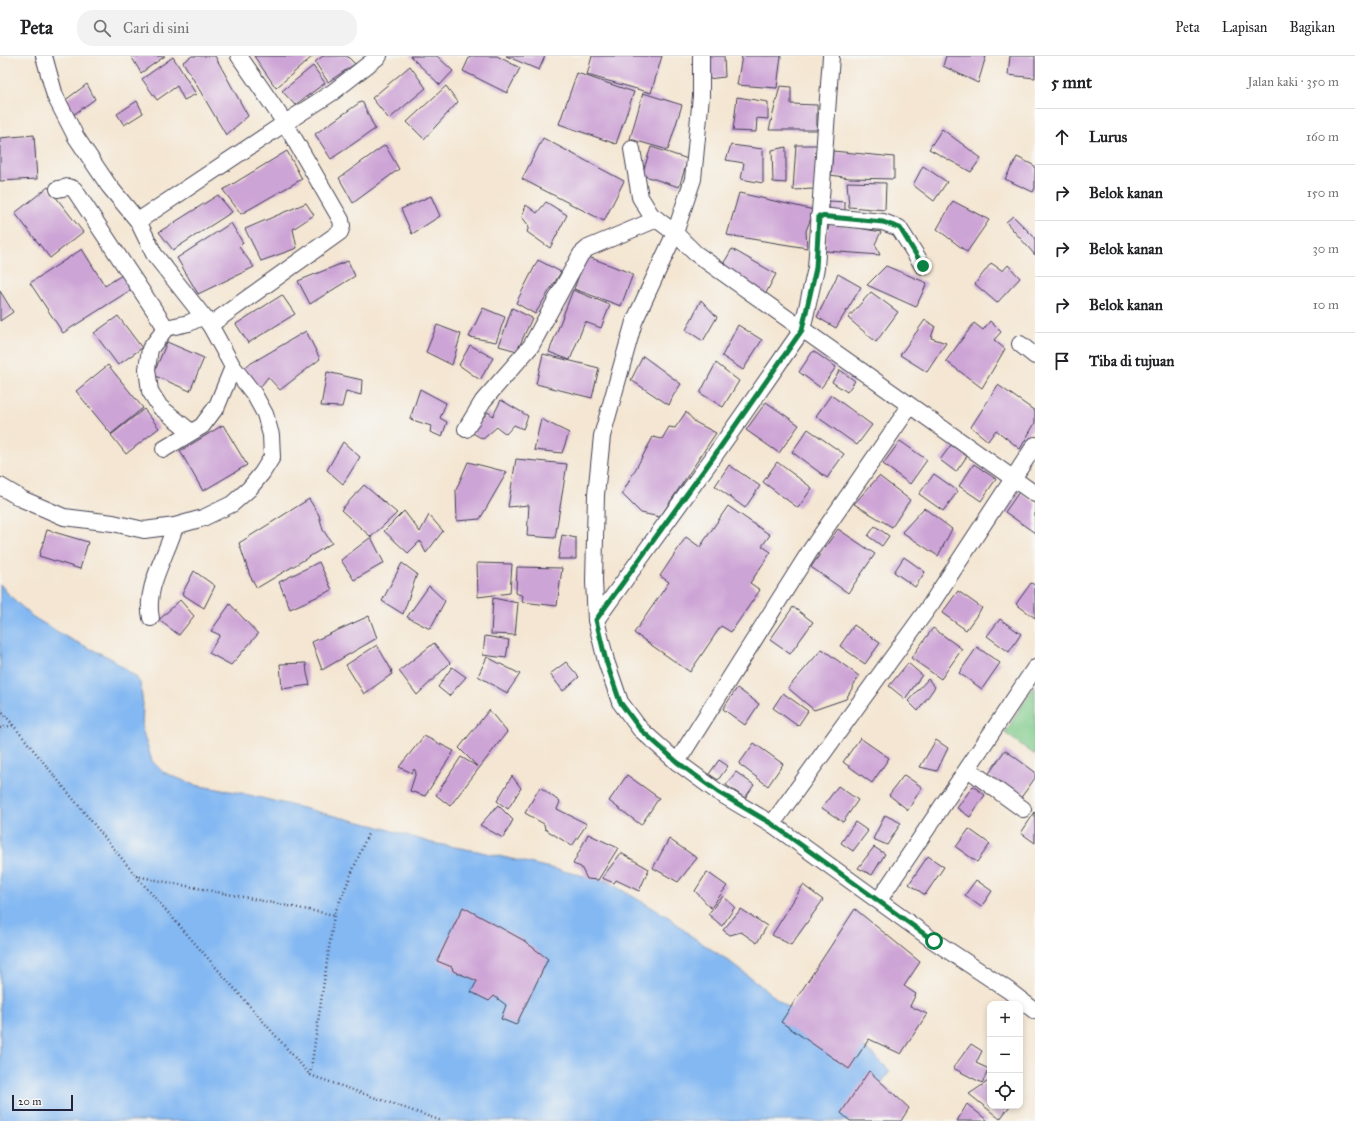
<!DOCTYPE html>
<html lang="id">
<head>
<meta charset="utf-8">
<style>
  body { margin:0; font-family:"IM FELL Great Primer",serif; background:#f2f2f2; color:#202124 }
  .controls { position:absolute; right:12px; bottom:12px; display:grid; overflow:hidden; border-radius:8px; box-shadow:0 2px 6px #0003 }
  .controls button { width:36px; height:36px; display:grid; place-items:center; padding:0; border:0; border-bottom:1px solid #e0e0e0; background:#fff; color:#202124; font:20px sans-serif }
  .scale { position:absolute; left:12px; bottom:10px; width:61px; box-sizing:border-box; padding-left:4px; border:2px solid #22223b; border-top:0; font-size:11px; line-height:14px; white-space:nowrap; color:#22223b; -webkit-text-stroke:3px #f6f6f2; paint-order:stroke }
  .stop { position:absolute; width:12px; height:12px; margin:-9px; border:3px solid #0b8043; border-radius:50%; background:#fff }
  .stop.end { background:#0b8043; border-color:#fff; box-shadow:0 1px 4px #0008 }
  .list { margin:0; padding:0; list-style:none }
  h2 { display:flex; justify-content:space-between; align-items:center; height:52px; margin:0; padding:0 16px; font-size:17px }
  h2 small { font-size:13px; font-weight:400; color:#757577 }
  .list li { display:grid; grid-template-columns:26px 1fr auto; gap:12px; align-items:center; box-sizing:border-box; height:56px; padding:0 16px; border-top:1px solid #e0e0e0 }
  .list b { display:block; font-size:15px; white-space:nowrap }
  .list em { font-size:13px; font-style:normal; color:#757577 }
  .icon { flex:none; width:22px; height:22px; fill:none; stroke:currentColor; stroke-width:2; stroke-linecap:round; stroke-linejoin:round }
  .map { position:relative; flex:none; width:1035px; height:1065px; overflow:hidden }
  header { display:flex; align-items:center; gap:24px; box-sizing:border-box; height:56px; padding:0 20px; background:#fff; border-bottom:1px solid #e0e0e0 }
  header strong { font-size:19px }
  nav { display:flex; gap:22px; margin-inline-start:auto; font-size:14px }
  .search { width:280px; height:36px; background:#f2f2f2; display:flex; align-items:center; gap:10px; box-sizing:border-box; padding:0 14px; border-radius:16px; color:#757577; font-size:15px }
  main { display:flex }
  aside { flex:1; background:#fff }
  .map>svg:first-child { display:block }
  .green { fill:#7eca89; stroke:#507662 }
  .water { fill:#83b8f2; stroke:#526d96 }
  .building { fill:#cda4d6 }
  .lines { fill:none; stroke-linecap:round; stroke-linejoin:round }
  .minor-casing { stroke:#423f52; stroke-width:18 }
  .path { stroke:#423f52; stroke-width:2.5; stroke-dasharray:1 3; stroke-linecap:butt }
  .minor { stroke:#fff; stroke-width:16 }
  .route { stroke:#0b8043; stroke-width:5 }
</style>
</head>
<body>
<header>
<strong>Peta</strong>
<div class="search"><svg class="icon" aria-label="search" viewBox="0 0 24 24"><circle cx="10" cy="10" r="6"/><path d="M15 15l6 6"/></svg>Cari di sini</div>
<nav><a>Peta</a><a>Lapisan</a><a>Bagikan</a></nav>
</header>
<main>
<div class="map">
<svg width="1035" height="1065" viewBox="0 0 1035 1065">
  <rect width="100%" height="100%" fill="#f6f6f2"/>
  <filter id="ink" filterUnits="userSpaceOnUse"><feTurbulence type="fractalNoise" baseFrequency=".025" numOctaves="2"/><feDisplacementMap in="SourceGraphic" scale="8" xChannelSelector="R" yChannelSelector="G"/><feConvolveMatrix kernelMatrix="1 2 1 2 8 2 1 2 1" color-interpolation-filters="sRGB"/></filter>
  <filter id="wash" filterUnits="userSpaceOnUse"><feTurbulence type="fractalNoise" baseFrequency=".012" numOctaves="4" result="noise"/><feDisplacementMap in="SourceGraphic" scale="16" xChannelSelector="R" yChannelSelector="G"/><feGaussianBlur stdDeviation="0.9" result="paint"/><feColorMatrix in="noise" values="0 0 0 0 0 0 0 0 0 0 0 0 0 0 0 0 0 1.4 0 .05"/><feComposite in="paint" operator="in"/></filter>
  <g filter="url(#wash)">
    <rect width="100%" height="100%" fill="#f4e6d2"/>
    <polygon class="green" points="1035,629 1035,699 1005,677"/>
    <polygon class="water" points="0,528 9,539 33,561 68,582 110,602 136,621 140,627 143,648 142,673 152,705 163,716 194,729 241,737 376,770 432,787 477,795 606,825 670,862 691,880 729,905 812,970 862,990 874,999 890,1015 853,1065 0,1065"/>
    <g id="blocks">
      <g class="building">
        <polygon points="131,0 165,0 141,17"/>
        <polygon points="192,0 215,0 248,60 226,79 183,6"/>
        <polygon points="254,0 313,0 276,32"/>
        <polygon points="323,0 347,0 355,8 328,26 315,6"/>
        <polygon points="410,0 437,0 453,15 440,29"/>
        <polygon points="470,0 497,0 520,12 507,37 463,15"/>
        <polygon points="506,0 545,0 539,14"/>
        <polygon points="592,0 662,0 651,37 587,19"/>
        <polygon points="705,0 724,0 725,21 707,23"/>
        <polygon points="742,0 781,0 777,32 737,29"/>
        <polygon points="946,0 986,0 978,27 943,10"/>
        <polygon points="1010,0 1035,0 1035,22 1008,19"/>
        <polygon points="173,1 196,38 184,44 177,30 157,44 142,23"/>
        <polygon points="313,10 325,27 295,49 282,35"/>
        <polygon points="410,10 426,32 389,63 372,42"/>
        <polygon points="577,17 634,36 616,88 559,68"/>
        <polygon points="87,28 95,43 73,59 64,45"/>
        <polygon points="446,30 458,46 424,83 407,66"/>
        <polygon points="780,30 791,31 791,48 817,49 817,74 769,74"/>
        <polygon points="643,37 682,49 668,94 630,83"/>
        <polygon points="737,41 768,46 768,63 757,62 756,76 733,75"/>
        <polygon points="137,45 143,57 124,69 117,58"/>
        <polygon points="362,45 375,73 331,103 315,78"/>
        <polygon points="942,73 981,102 971,116 929,93"/>
        <polygon points="34,79 37,123 0,125 0,82"/>
        <polygon points="543,82 624,125 604,165 522,123"/>
        <polygon points="385,89 399,113 353,147 339,122"/>
        <polygon points="731,89 763,93 763,127 741,123 744,107 726,104"/>
        <polygon points="796,89 817,89 814,133 793,134"/>
        <polygon points="651,91 688,103 679,131 642,119"/>
        <polygon points="786,91 786,127 773,126 772,94"/>
        <polygon points="287,95 302,123 241,158 223,134"/>
        <polygon points="833,95 894,101 894,123 849,122 831,119"/>
        <polygon points="1017,101 1035,110 1035,132 1033,136 1005,123"/>
        <polygon points="923,110 947,126 934,145 913,129"/>
        <polygon points="847,126 886,127 885,154 849,151"/>
        <polygon points="48,131 83,176 50,202 15,157"/>
        <polygon points="739,137 814,154 806,175 807,192 727,179"/>
        <polygon points="218,139 232,156 173,194 159,176"/>
        <polygon points="431,140 440,160 412,178 401,153"/>
        <polygon points="829,145 845,146 845,158 829,157"/>
        <polygon points="953,145 989,164 967,196 937,173"/>
        <polygon points="546,146 567,159 550,192 527,176 529,170 522,161 526,149 537,157"/>
        <polygon points="306,147 314,159 293,173 297,192 261,205 245,173"/>
        <polygon points="1013,160 1035,182 1035,199 1006,166"/>
        <polygon points="231,167 243,187 239,191 254,211 198,238 177,202"/>
        <polygon points="830,167 881,176 875,188 880,199 826,195 826,181"/>
        <polygon points="82,193 105,230 122,219 132,233 63,277 30,227"/>
        <polygon points="732,193 776,218 765,239 722,210"/>
        <polygon points="586,200 633,218 621,250 574,233"/>
        <polygon points="538,204 561,216 535,258 516,247"/>
        <polygon points="348,205 355,220 310,248 298,225"/>
        <polygon points="991,207 1003,215 1008,209 1020,222 997,247 975,228"/>
        <polygon points="886,210 927,227 916,251 867,229"/>
        <polygon points="838,218 861,231 836,272 817,261"/>
        <polygon points="573,234 610,249 601,272 585,266 570,304 549,296"/>
        <polygon points="0,235 13,256 0,265"/>
        <polygon points="871,236 898,256 876,286 848,262"/>
        <polygon points="282,239 295,258 248,287 236,268"/>
        <polygon points="701,244 717,261 703,285 686,274"/>
        <polygon points="483,252 505,261 496,286 469,281"/>
        <polygon points="512,252 532,262 517,295 499,290"/>
        <polygon points="118,260 142,292 118,309 94,277"/>
        <polygon points="925,264 935,270 931,282 946,287 927,316 900,299"/>
        <polygon points="990,265 1001,276 994,284 1005,293 982,332 946,305 974,267 983,274"/>
        <polygon points="437,269 461,278 452,309 426,296"/>
        <polygon points="738,269 762,284 743,314 722,300"/>
        <polygon points="306,275 320,303 280,334 268,321 259,333 243,312"/>
        <polygon points="167,286 204,302 190,335 153,319"/>
        <polygon points="470,289 493,302 480,324 459,309"/>
        <polygon points="813,295 836,311 821,332 799,316"/>
        <polygon points="543,298 599,312 592,342 536,328"/>
        <polygon points="643,300 681,328 673,340 669,349 631,324"/>
        <polygon points="716,307 739,325 723,351 700,337"/>
        <polygon points="108,309 143,352 111,378 76,335"/>
        <polygon points="840,314 855,325 847,336 832,326"/>
        <polygon points="327,316 362,324 361,339 346,335 342,351 321,350"/>
        <polygon points="998,329 1035,355 1035,367 1020,393 996,374 988,385 971,371"/>
        <polygon points="420,333 446,347 440,362 447,366 442,381 430,376 431,370 410,363"/>
        <polygon points="831,339 872,369 857,389 816,360"/>
        <polygon points="501,344 528,360 523,373 514,369 506,378 497,371 483,383 471,376 488,356 493,360"/>
        <polygon points="766,346 799,369 779,397 746,374"/>
        <polygon points="144,353 159,372 126,398 111,379"/>
        <polygon points="686,356 695,366 716,377 660,461 641,457 622,438 653,381 662,383 669,371 675,372"/>
        <polygon points="541,363 569,377 562,397 534,394"/>
        <polygon points="223,369 247,409 203,435 180,395"/>
        <polygon points="808,373 844,398 827,422 792,396"/>
        <polygon points="900,385 927,404 910,428 883,408"/>
        <polygon points="343,386 360,401 343,428 327,414"/>
        <polygon points="951,389 967,400 956,416 940,404"/>
        <polygon points="516,403 567,408 555,482 527,480 529,449 508,451"/>
        <polygon points="468,406 507,416 480,463 457,465 456,434"/>
        <polygon points="777,406 812,432 798,452 763,426"/>
        <polygon points="974,408 996,423 981,445 959,430"/>
        <polygon points="729,409 760,430 745,452 715,430"/>
        <polygon points="934,418 958,435 943,455 919,438"/>
        <polygon points="879,420 910,444 892,471 854,448"/>
        <polygon points="364,429 397,457 371,481 341,454"/>
        <polygon points="1019,436 1035,447 1035,477 1005,456"/>
        <polygon points="309,443 319,459 323,474 332,487 257,532 250,520 239,487"/>
        <polygon points="728,450 770,479 762,490 771,496 750,527 760,534 731,576 721,570 690,616 634,577 669,526 660,520 686,481 700,491"/>
        <polygon points="924,452 952,473 938,500 902,476"/>
        <polygon points="404,455 420,476 429,459 443,475 426,497 420,485 408,497 384,475"/>
        <polygon points="875,470 889,480 882,490 868,480"/>
        <polygon points="838,473 875,498 848,537 811,511"/>
        <polygon points="47,474 88,486 80,513 39,500"/>
        <polygon points="562,479 576,482 576,503 558,503"/>
        <polygon points="371,481 384,507 354,524 341,504"/>
        <polygon points="904,501 925,516 915,531 894,516"/>
        <polygon points="319,506 332,534 290,553 279,526"/>
        <polygon points="402,507 417,518 403,558 382,545"/>
        <polygon points="477,507 512,508 510,537 478,541"/>
        <polygon points="517,511 562,512 557,550 522,546 523,540 516,537"/>
        <polygon points="194,515 215,530 204,552 182,538"/>
        <polygon points="1031,527 1035,529 1035,562 1016,548"/>
        <polygon points="429,530 445,545 430,573 407,561"/>
        <polygon points="958,535 982,552 966,574 942,557"/>
        <polygon points="493,542 518,547 515,579 491,578"/>
        <polygon points="180,544 194,560 179,579 159,564"/>
        <polygon points="230,548 258,578 231,609 209,597 220,579 211,575"/>
        <polygon points="793,551 813,566 790,598 770,584"/>
        <polygon points="369,560 377,582 322,614 312,586"/>
        <polygon points="1000,563 1021,578 1009,596 987,580"/>
        <polygon points="854,569 880,587 865,608 840,590"/>
        <polygon points="933,572 962,593 941,623 911,602"/>
        <polygon points="485,580 509,584 506,602 483,599"/>
        <polygon points="434,587 450,607 417,639 399,615"/>
        <polygon points="377,589 392,615 391,616 392,618 364,638 346,609"/>
        <polygon points="977,591 1000,607 982,633 959,617"/>
        <polygon points="822,593 859,620 846,643 814,654 788,632"/>
        <polygon points="487,601 520,618 507,637 478,620"/>
        <polygon points="566,606 579,621 563,635 550,618"/>
        <polygon points="306,607 307,617 310,629 282,633 280,608"/>
        <polygon points="908,607 922,619 905,643 889,630"/>
        <polygon points="452,611 466,621 449,640 438,631"/>
        <polygon points="928,623 935,631 918,655 908,645"/>
        <polygon points="737,632 759,648 745,669 723,653"/>
        <polygon points="783,637 808,655 798,670 773,652"/>
        <polygon points="489,654 507,676 450,750 436,739 461,701 478,711 459,692"/>
        <polygon points="424,680 454,695 425,740 410,735 416,716 414,713 412,717 399,711"/>
        <polygon points="860,682 889,702 872,727 843,706"/>
        <polygon points="936,684 948,692 937,715 920,711"/>
        <polygon points="754,687 783,708 768,730 739,708"/>
        <polygon points="1005,694 1035,716 1035,722 1020,743 988,719"/>
        <polygon points="719,704 728,710 718,724 709,718"/>
        <polygon points="736,716 754,729 745,742 726,729"/>
        <polygon points="627,719 659,742 641,769 609,745"/>
        <polygon points="904,719 922,731 908,754 889,739"/>
        <polygon points="512,720 521,732 508,753 497,745"/>
        <polygon points="838,730 858,744 843,766 822,752"/>
        <polygon points="973,730 985,739 970,761 957,752"/>
        <polygon points="540,731 560,746 557,753 587,768 572,790 545,773 544,768 525,757"/>
        <polygon points="498,749 513,764 503,782 480,769"/>
        <polygon points="1035,756 1035,787 1021,777"/>
        <polygon points="885,759 901,767 887,789 873,783"/>
        <polygon points="855,766 868,775 853,795 841,787"/>
        <polygon points="969,773 990,788 977,806 956,791"/>
        <polygon points="588,778 618,792 598,824 587,823 581,811 573,808"/>
        <polygon points="669,783 697,802 678,826 653,812"/>
        <polygon points="874,791 885,798 872,819 858,812"/>
        <polygon points="621,797 649,813 639,835 616,824 614,827 602,822"/>
        <polygon points="928,800 944,811 925,839 909,828"/>
        <polygon points="707,816 727,830 711,852 695,835"/>
        <polygon points="976,824 992,835 981,851 965,839"/>
        <polygon points="803,829 823,844 791,889 772,879"/>
        <polygon points="723,840 735,851 722,870 708,858"/>
        <polygon points="463,851 523,884 548,903 516,969 501,963 506,949 494,940 489,945 471,936 477,925 453,915 452,911 437,905"/>
        <polygon points="741,853 767,870 757,887 741,876 730,879 723,874"/>
        <polygon points="855,853 920,906 904,930 916,938 910,950 927,958 901,998 869,983 849,1013 781,966"/>
        <polygon points="971,988 982,995 976,1007 989,1013 982,1027 953,1012"/>
        <polygon points="869,1015 909,1052 901,1065 850,1065 841,1057"/>
        <polygon points="990,1024 990,1050 1010,1050 1000,1063 969,1038"/>
        <polygon points="967,1048 988,1065 957,1065"/>
      </g>
    </g>
  </g>
  <g filter="url(#ink)">
    <use href="#blocks" fill-opacity="0" stroke="#423f52" stroke-width="1"/>
    <g class="lines">
      <g class="minor-casing">
        <g id="minor">
          <polyline points="239,0 285,67 333,36 379,0"/>
          <polyline points="701,0 701,40 693,123 675,177 634,266 602,380 596,439 594,525 596,564 606,605 620,646 640,673 677,706 718,736 772,768 934,885 1008,934 1035,955"/>
          <polyline points="632,93 640,141 651,159 675,177 695,197 1035,438"/>
          <polyline points="58,133 68,131 74,133 166,272 189,267 203,260"/>
          <polyline points="819,160 883,166 899,172 923,210"/>
          <polyline points="138,165 285,67 341,164 342,170 340,176 210,269"/>
          <polyline points="166,272 150,293 147,313 150,335 160,351 191,376"/>
          <polyline points="1020,288 1035,300"/>
          <polyline points="466,373 483,345 531,290 581,198 588,192 657,163"/>
          <polyline points="164,393 202,370 217,350 233,311"/>
          <polyline points="0,430 22,443 64,461 113,467 144,474 175,470 203,462 232,448 249,433 262,417 272,401 271,379 265,358 254,338 233,311 210,269 154,198 138,165 109,130 76,81 55,40 44,0"/>
          <path d="M151,562C144,532 167,499 175,470"/>
          <polyline points="596,564 712,403 802,274 816,212 831,0"/>
          <polyline points="677,706 810,495 910,350"/>
          <polyline points="968,713 1023,753"/>
          <polyline points="772,768 931,548 1035,389"/>
          <polyline points="879,844 1035,612"/>
        </g>
      </g>
      <g class="path">
        <polyline points="0,653 136,820 310,1019 442,1065"/>
        <polyline points="0,672 14,669"/>
        <polyline points="136,820 334,859"/>
        <polyline points="310,1019 334,859 368,778"/>
      </g>
      <use href="#minor" class="minor"/>
    </g>
  </g>
  <g class="lines" filter="url(#ink)">
    <polyline class="route" points="923,210 900,172 883,166 819,160 816,212 802,274 712,403 596,564 606,605 620,646 640,673 677,706 718,736 772,768 934,885"/>
  </g>
</svg>
<div class="controls">
<button>+</button>
<button>−</button>
<button><svg class="icon" aria-label="locate" viewBox="0 0 24 24"><circle cx="12" cy="12" r="6"/><path d="M12 2v4M12 18v4M2 12h4M18 12h4"/></svg></button>
</div>
<div class="scale">20 m</div>
<div class="stop" style="left:934px;top:885px"></div>
<div class="stop end" style="left:923px;top:210px"></div>
</div>
<aside>
<h2>5 mnt<small>Jalan kaki · 350 m</small></h2>
<ul class="list">
<li><svg class="icon" aria-label="ahead" viewBox="0 0 24 24"><path d="M12 20V5M6 11l6-6 6 6"/></svg><div><b>Lurus</b></div><em>160 m</em></li>
<li><svg class="icon" aria-label="right" viewBox="0 0 24 24"><path d="M7 20v-9h11M14 6l5 5-5 5"/></svg><div><b>Belok kanan</b></div><em>150 m</em></li>
<li><svg class="icon" aria-label="right" viewBox="0 0 24 24"><path d="M7 20v-9h11M14 6l5 5-5 5"/></svg><div><b>Belok kanan</b></div><em>30 m</em></li>
<li><svg class="icon" aria-label="right" viewBox="0 0 24 24"><path d="M7 20v-9h11M14 6l5 5-5 5"/></svg><div><b>Belok kanan</b></div><em>10 m</em></li>
<li><svg class="icon" aria-label="arrive" viewBox="0 0 24 24"><path d="M6 21V4h12l-3 4 3 4H6"/></svg><div><b>Tiba di tujuan</b></div></li>
</ul>
</aside>
</main>
</body>
</html>
